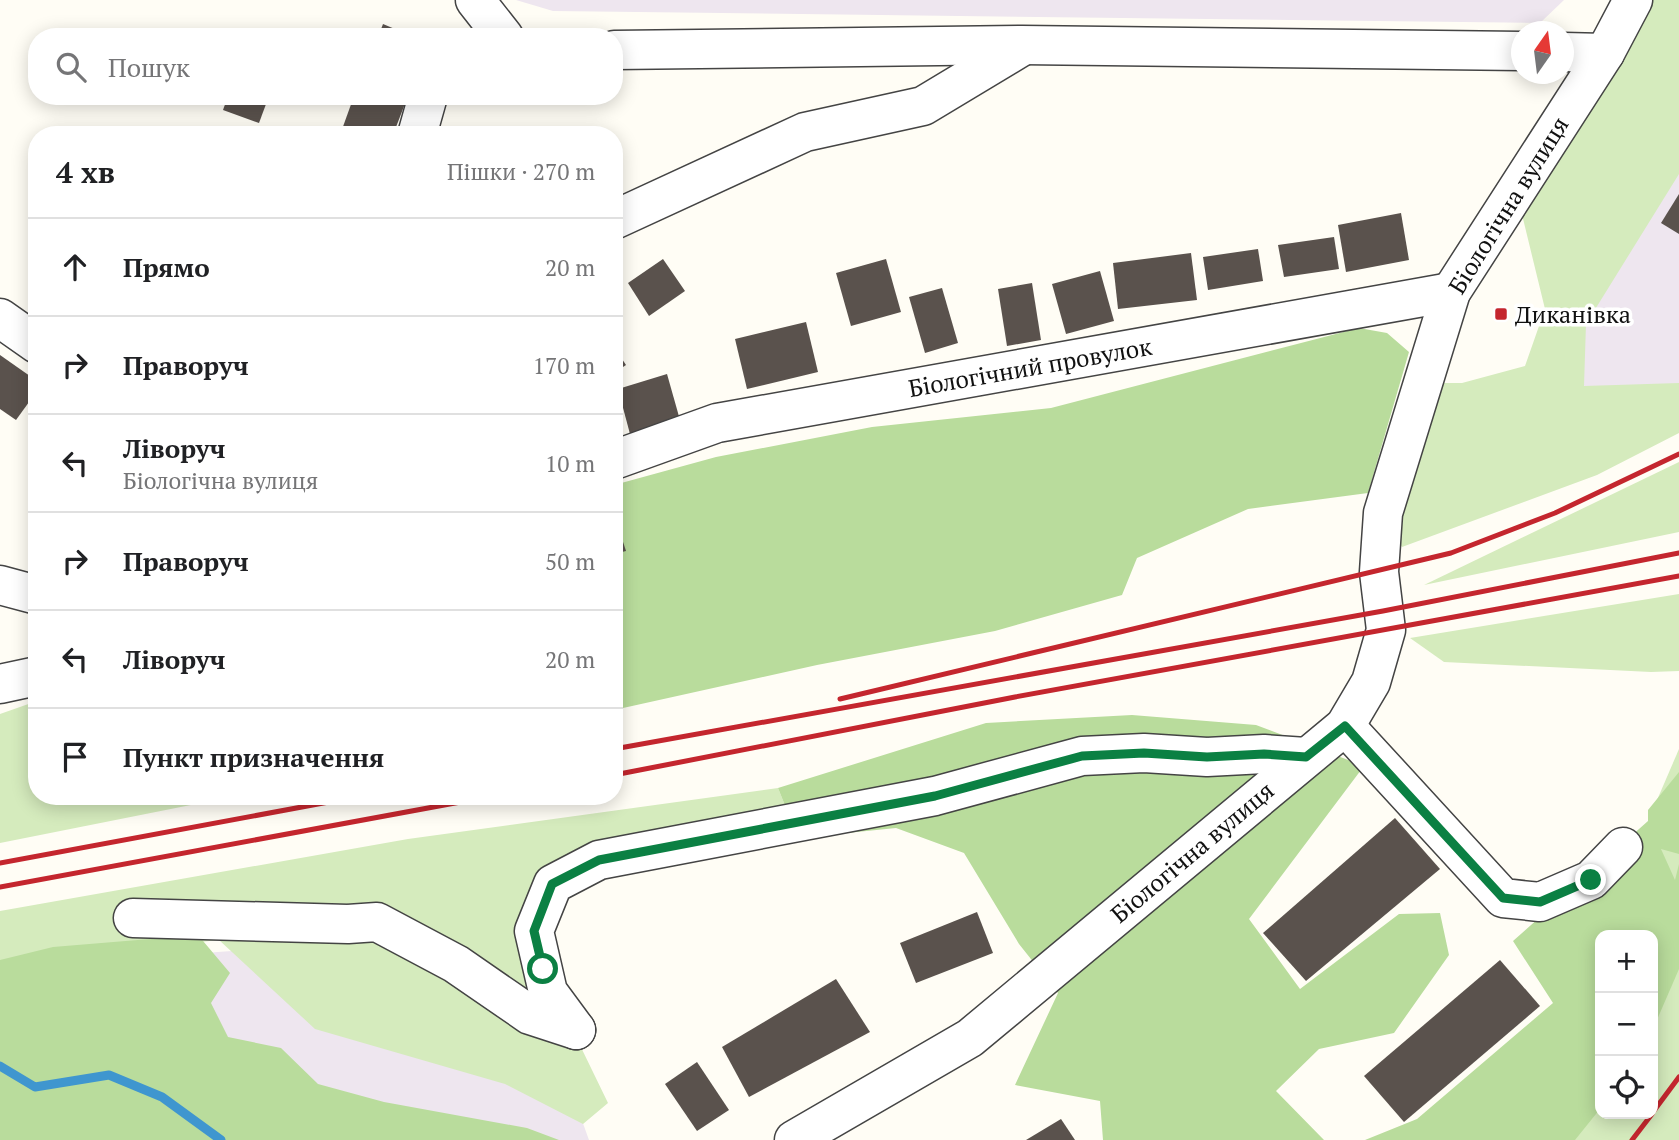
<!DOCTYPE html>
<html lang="uk">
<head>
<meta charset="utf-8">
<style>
  body { margin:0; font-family:"PT Serif",serif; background:#f2f2f2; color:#202124 }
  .controls { position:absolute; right:21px; bottom:21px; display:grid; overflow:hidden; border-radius:14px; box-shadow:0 4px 18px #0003 }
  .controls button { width:63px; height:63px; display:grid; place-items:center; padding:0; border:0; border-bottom:2px solid #e0e0e0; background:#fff; color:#202124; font:35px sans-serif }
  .compass { position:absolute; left:1511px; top:21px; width:63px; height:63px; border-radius:50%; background:#fff; box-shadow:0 4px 18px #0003; rotate:14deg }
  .stop { position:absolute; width:21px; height:21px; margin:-16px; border:5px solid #0b8043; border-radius:50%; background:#fff }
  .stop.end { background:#0b8043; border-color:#fff; box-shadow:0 2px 7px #0008 }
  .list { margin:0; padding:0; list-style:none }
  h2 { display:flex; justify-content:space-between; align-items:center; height:91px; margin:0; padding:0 28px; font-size:30px }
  h2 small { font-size:23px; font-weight:400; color:#757577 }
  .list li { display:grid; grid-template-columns:46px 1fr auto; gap:21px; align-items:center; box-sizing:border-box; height:98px; padding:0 28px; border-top:2px solid #e0e0e0 }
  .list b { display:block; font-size:26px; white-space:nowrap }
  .list p { margin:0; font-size:23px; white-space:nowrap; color:#757577 }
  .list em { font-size:23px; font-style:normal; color:#757577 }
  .icon { flex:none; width:38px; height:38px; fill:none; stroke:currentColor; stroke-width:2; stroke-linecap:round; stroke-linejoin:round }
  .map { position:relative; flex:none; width:1679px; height:1140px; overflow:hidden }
  .search { position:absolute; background:#fff; box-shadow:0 4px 18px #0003; left:28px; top:28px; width:595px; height:77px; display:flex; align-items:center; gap:18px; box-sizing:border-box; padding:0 24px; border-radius:28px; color:#757577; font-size:26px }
  .panel { position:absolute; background:#fff; box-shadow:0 4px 18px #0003; left:28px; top:126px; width:595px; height:679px; border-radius:28px }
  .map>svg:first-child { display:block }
  .industrial { fill:#eee6ef }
  .green { fill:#d5ebbd }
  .forest { fill:#b9dc9c }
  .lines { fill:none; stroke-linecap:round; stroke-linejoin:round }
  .stream { stroke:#3f96cf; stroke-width:9 }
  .building { fill:#5a524d }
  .minor-casing { stroke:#444; stroke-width:41 }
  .minor { stroke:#fff; stroke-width:38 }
  .rail { stroke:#c4262e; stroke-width:5 }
  .route { stroke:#0b8043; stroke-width:9 }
  .poi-dot { fill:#c4262e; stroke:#fff; stroke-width:2.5 }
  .labels { text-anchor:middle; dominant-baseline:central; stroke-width:7; stroke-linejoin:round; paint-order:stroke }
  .street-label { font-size:24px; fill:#111; stroke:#fff }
  .poi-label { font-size:24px; fill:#111; stroke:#fff; text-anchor:start }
</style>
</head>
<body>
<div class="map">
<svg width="1679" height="1140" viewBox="0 0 1679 1140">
  <rect width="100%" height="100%" fill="#fffdf5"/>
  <g class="industrial">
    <polygon points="516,0 1564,0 1540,23 553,11"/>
    <polygon points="1679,35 1679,386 1547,399"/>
    <polygon points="384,940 555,1046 589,1140 0,1140 93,961"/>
  </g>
  <g class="green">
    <polygon points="1629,0 1679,0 1679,174 1586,324 1584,386 1679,383 1679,433 1597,475 1402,547 1392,535 1435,383 1462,383 1525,366 1545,309 1516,190"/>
    <polygon points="1679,462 1679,532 1424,585"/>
    <polygon points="1679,594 1679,671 1651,672 1444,662 1410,638"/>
    <polygon points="37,701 37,796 236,796 0,843 0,714"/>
    <polygon points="1679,749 1679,892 1648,821"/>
    <polygon points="778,788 798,838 553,884 543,969 608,1103 583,1124 505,1084 315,1029 219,940 0,963 0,911 408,839"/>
    <polygon points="1679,943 1679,1140 1564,1140 1600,1098 1600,1114 1653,1114 1653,999"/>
  </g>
  <g class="forest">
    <polygon points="1359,328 1387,333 1409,352 1368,493 1248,509 1137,558 1122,595 995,631 817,665 614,710 614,485 716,457 872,427 1051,408"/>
    <polygon points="1132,715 1256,725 1364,766 1249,919 1300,989 1399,914 1440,913 1449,955 1394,1033 1319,1049 1276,1091 1324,1140 1103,1140 1100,1101 1015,1085 1058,993 1019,944 964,853 896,828 798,838 778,788 986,723"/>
    <polygon points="1679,772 1679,854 1661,849 1675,880 1679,864 1679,969 1653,1029 1653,935 1600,935 1600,1109 1575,1140 1365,1140 1417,1119 1553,1003 1513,941 1648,821 1648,810"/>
    <polygon points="198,935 230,973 211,1003 228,1037 281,1048 318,1084 384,1102 527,1128 559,1140 0,1140 0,960 53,947"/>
  </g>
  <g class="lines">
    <polyline class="stream" points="0,1066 35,1087 109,1075 162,1097 221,1140"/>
  </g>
  <g class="building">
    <polygon points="383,24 414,37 378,37"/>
    <polygon points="228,96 269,96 259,123 223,110"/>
    <polygon points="354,96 395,96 406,101 393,135 340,135"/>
    <polygon points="1679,194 1679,234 1661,223"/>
    <polygon points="1401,213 1409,260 1346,272 1338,225"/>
    <polygon points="1334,237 1339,269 1284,277 1278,245"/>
    <polygon points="1258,249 1263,281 1208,290 1203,257"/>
    <polygon points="1191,253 1197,300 1118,309 1113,263"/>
    <polygon points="663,259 685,291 649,316 628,283"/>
    <polygon points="886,259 901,312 851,326 836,273"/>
    <polygon points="1100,271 1114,321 1066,334 1052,284"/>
    <polygon points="1032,283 1041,340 1007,346 998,289"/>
    <polygon points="942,288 958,343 925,353 909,297"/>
    <polygon points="806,322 818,372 747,389 735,339"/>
    <polygon points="614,347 626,365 614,373"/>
    <polygon points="0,355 37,381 37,391 16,420 0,409"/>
    <polygon points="667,374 680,420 630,434 618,389"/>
    <polygon points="614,514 626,551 614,554"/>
    <polygon points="1395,818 1440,869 1306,981 1263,933"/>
    <polygon points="977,912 993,953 916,983 900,943"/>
    <polygon points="1500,960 1540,1006 1404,1122 1364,1076"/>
    <polygon points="836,979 870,1032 749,1097 722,1047"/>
    <polygon points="697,1062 729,1110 697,1131 665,1084"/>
    <polygon points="1061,1119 1075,1140 1026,1140"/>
  </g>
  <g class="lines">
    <g class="minor-casing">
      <g id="minor">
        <polyline points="475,0 504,37"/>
        <polyline points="614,50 1022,45 1522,51"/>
        <polyline points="1564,52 1605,53"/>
        <polyline points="417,135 428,96"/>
        <polyline points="614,220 805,132 923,106 1021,47"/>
        <polyline points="0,318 37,344"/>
        <polyline points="614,460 717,423 1451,292"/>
        <polyline points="0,585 37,595"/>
        <polyline points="0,684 37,676"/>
        <polyline points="1345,726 1503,898 1540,902 1591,880 1623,847"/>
        <polyline points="133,918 348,924 377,922 456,964 530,1015 576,1030"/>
        <polyline points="576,1030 548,992 534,931 553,884 599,860 935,796 1082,756 1144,753 1207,757 1264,754 1306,757"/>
        <polyline points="794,1140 970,1038 1345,726 1371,682 1386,630 1379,572 1383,513 1451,292 1605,53 1633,0"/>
      </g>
    </g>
    <use href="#minor" class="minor"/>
    <g class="rail">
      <polyline points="840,699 1451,553 1555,513 1679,454"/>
      <polyline points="614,749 1383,611 1679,553"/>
      <polyline points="614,775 1015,697 1679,576"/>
      <polyline points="0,863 361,796"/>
      <polyline points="0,887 493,796"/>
      <polyline points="1653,1112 1679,1077"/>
      <polyline points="1632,1140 1652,1114"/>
    </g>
  </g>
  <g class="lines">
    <polyline class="route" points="543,969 534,931 552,884 599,860 935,796 1082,756 1144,753 1207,757 1264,754 1306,757 1345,726 1503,898 1540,902 1591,880"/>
  </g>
  <rect class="poi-dot" x="1494" y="307" width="14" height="14" rx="3.5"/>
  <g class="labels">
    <g class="street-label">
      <text transform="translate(1508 205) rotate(-58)">Біологічна вулиця</text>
      <text transform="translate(1030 367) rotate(-10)">Біологічний провулок</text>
      <text transform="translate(1192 852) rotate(-40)">Біологічна вулиця</text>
    </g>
    <g class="poi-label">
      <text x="1515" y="314">Диканівка</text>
    </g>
  </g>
</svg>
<div class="controls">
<button>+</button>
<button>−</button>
<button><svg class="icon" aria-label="locate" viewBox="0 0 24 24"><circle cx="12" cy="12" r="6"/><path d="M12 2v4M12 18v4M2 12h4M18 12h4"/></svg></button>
</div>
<svg class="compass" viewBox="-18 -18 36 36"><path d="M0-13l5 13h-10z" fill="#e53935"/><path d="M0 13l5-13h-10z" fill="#757577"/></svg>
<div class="stop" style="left:543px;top:969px"></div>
<div class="stop end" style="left:1591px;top:880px"></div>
<div class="search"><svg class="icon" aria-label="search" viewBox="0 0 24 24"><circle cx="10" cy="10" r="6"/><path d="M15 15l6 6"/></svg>Пошук</div>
<section class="panel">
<h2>4 хв<small>Пішки · 270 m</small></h2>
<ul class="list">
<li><svg class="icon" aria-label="ahead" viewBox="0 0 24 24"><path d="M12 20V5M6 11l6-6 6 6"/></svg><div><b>Прямо</b></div><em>20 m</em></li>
<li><svg class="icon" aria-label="right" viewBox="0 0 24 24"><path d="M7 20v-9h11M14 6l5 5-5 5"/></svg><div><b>Праворуч</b></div><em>170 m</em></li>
<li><svg class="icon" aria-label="left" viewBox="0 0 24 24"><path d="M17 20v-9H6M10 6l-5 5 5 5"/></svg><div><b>Ліворуч</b><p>Біологічна вулиця</p></div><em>10 m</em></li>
<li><svg class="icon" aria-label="right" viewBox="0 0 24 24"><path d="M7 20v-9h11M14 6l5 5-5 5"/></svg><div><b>Праворуч</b></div><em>50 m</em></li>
<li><svg class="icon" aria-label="left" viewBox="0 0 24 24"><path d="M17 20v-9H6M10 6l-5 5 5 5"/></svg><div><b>Ліворуч</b></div><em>20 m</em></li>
<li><svg class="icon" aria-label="arrive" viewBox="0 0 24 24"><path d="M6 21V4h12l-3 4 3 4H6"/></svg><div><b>Пункт призначення</b></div></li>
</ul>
</section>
</div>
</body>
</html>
